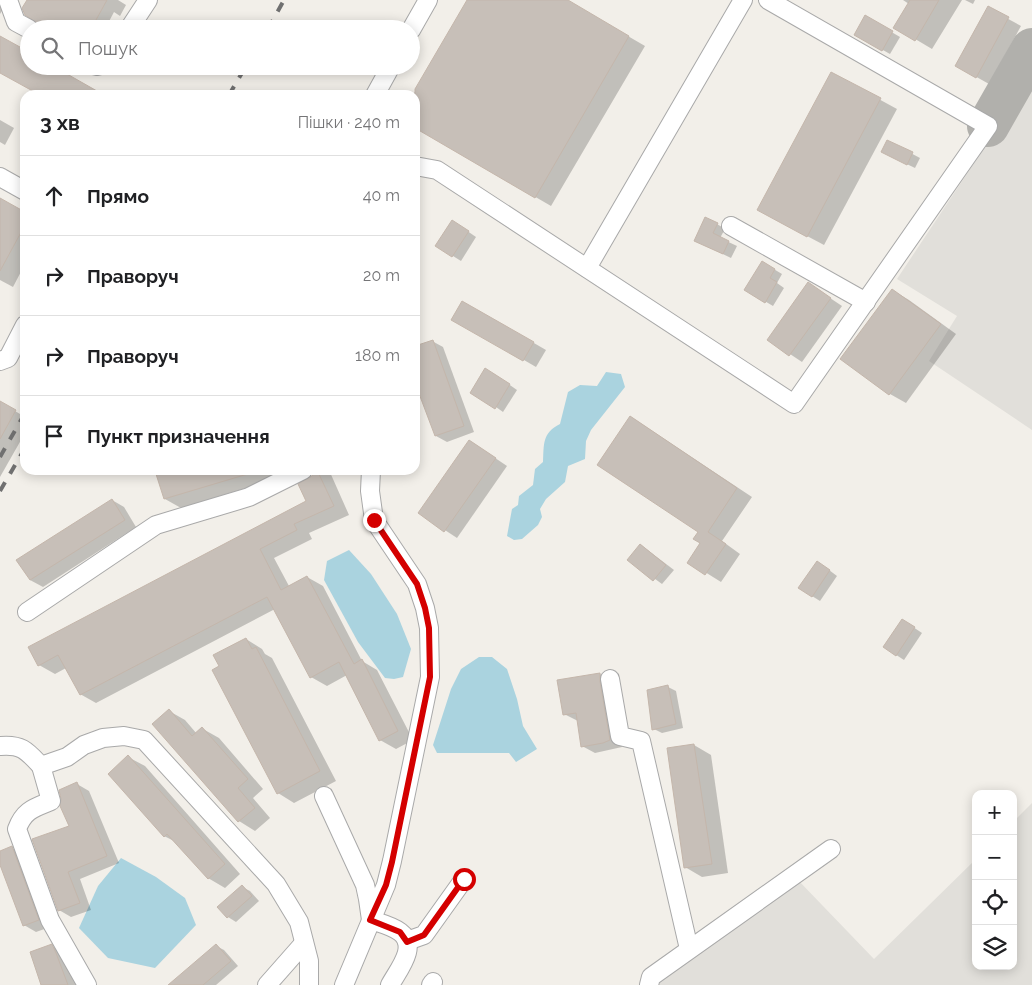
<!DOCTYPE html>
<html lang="uk">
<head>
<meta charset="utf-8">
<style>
  body { margin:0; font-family:Raleway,sans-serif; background:#f2f2f2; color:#202124 }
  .controls { position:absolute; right:15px; bottom:15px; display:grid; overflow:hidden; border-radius:10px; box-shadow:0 2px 12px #0003 }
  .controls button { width:45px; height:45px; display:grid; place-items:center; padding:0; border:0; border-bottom:1px solid #e0e0e0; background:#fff; color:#202124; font:25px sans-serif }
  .stop { position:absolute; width:15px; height:15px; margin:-11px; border:4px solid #d40000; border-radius:50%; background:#fff }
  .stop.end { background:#d40000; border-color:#fff; box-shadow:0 1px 5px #0008 }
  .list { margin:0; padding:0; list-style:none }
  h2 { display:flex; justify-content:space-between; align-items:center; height:65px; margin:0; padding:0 20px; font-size:21px }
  h2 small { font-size:16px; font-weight:400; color:#757577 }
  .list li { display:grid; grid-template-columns:32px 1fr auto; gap:15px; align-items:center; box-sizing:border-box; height:80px; padding:0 20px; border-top:1px solid #e0e0e0 }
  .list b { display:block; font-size:19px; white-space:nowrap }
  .list em { font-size:16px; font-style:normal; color:#757577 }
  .icon { flex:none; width:28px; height:28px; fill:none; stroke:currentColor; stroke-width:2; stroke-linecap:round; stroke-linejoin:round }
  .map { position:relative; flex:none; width:1032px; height:985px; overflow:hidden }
  .search { position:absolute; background:#fff; box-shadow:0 2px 12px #0003; left:20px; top:20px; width:400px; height:55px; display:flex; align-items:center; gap:12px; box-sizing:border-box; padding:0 18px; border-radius:28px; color:#757577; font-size:19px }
  .panel { position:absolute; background:#fff; box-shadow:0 2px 12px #0003; left:20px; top:90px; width:400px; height:385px; border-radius:15px }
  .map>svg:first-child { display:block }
  .airport { fill:#e1dfda }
  .water { fill:#aad3df }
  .shadow { fill:#0003 }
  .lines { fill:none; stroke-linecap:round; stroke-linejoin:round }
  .taxiway { stroke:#b1b0ac; stroke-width:42 }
  .building { fill:#c7bfb8; stroke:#c4b6ab }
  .minor-casing { stroke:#a9a9a9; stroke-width:20 }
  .minor { stroke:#fff; stroke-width:18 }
  .rail { stroke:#707070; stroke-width:4; stroke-dasharray:10 10; stroke-linecap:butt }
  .route { stroke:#d40000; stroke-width:6 }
</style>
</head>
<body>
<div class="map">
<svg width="1032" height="985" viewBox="0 0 1032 985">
  <rect width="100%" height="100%" fill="#f2efe9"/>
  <g class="airport">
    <polygon points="1032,76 1032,430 929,361 957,316 897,279"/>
    <polygon points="1032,803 1032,985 658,985 654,978 797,879 874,959 976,859 976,966 1013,966 1013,822"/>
  </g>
  <g class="water">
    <path d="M606,372L621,374L625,387L591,430L586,441L585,459L568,466L565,482L546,499L540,509L542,517L538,525L522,539L514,540L507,536L512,509L518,505L519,496L533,485L535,469L543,462C544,444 542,433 560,424L568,392L580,385L597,386Z"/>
    <polygon points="349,550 371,574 397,614 411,649 403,677 394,679 385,678 358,642 324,580 327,561"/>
    <polygon points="479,657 492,657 507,669 517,699 523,726 537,749 516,762 509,753 437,753 433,745 451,689 461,669"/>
    <polygon points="121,858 156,877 185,898 196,925 155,968 108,958 79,928 98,886"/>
  </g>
  <g class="shadow">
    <polygon points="0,0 6,4 0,14"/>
    <polygon points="43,0 118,0 126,5 120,16 114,12 105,29 48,29"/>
    <polygon points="468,0 566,0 645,46 551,206 415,127 415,95 413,95"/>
    <polygon points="903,0 962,0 932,49 895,27 909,4"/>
    <polygon points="965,0 975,0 973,4"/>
    <polygon points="988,8 1021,26 989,84 957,66"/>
    <polygon points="866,17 900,37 890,54 856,35"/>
    <polygon points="831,73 897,109 824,245 775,219"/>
    <polygon points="0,120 14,128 5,145 0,142"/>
    <polygon points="888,141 920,158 915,168 890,156"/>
    <polygon points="0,200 25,213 25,264 13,287 0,280"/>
    <polygon points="717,224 725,229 720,238 737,246 731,258 704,245"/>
    <polygon points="460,226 476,237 461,261 437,246"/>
    <polygon points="762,262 782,274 777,283 784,288 773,306 746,290"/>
    <polygon points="809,284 842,306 802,362 769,340"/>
    <polygon points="892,290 909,300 956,334 906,403 890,394 842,359"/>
    <polygon points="463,302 546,350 536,367 453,319"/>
    <polygon points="432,341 443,347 474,432 447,442 436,436 415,379 415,347"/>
    <polygon points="494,374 517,390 503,412 496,407"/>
    <polygon points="0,402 25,417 25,433 0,477"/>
    <polygon points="631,417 752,497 722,541 740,554 721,582 689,562 702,543 700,532"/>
    <polygon points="470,441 507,466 457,538 419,513"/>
    <polygon points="168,470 314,470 306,473 302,471 181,508 165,499"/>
    <polygon points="315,470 317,472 329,470 349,515 309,533 312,539 274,558 289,586 307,577 323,586 362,661 377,670 413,740 396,749 380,740 347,675 327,686 311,677 275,609 96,703 80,694 66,668 55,674 39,665 307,502"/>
    <polygon points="112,500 124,507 136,527 43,587 30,580"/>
    <polygon points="641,545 674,570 662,584 629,560"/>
    <polygon points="825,567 837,576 820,601 812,596"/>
    <polygon points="910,625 922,633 904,660 884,647"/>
    <polygon points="246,639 262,649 265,654 272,658 336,781 294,803 278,793 220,667"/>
    <polygon points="600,674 612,681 611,688 622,747 595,753 582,746 578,721 564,714 559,681"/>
    <polygon points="668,687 676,691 683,728 662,733 654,729"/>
    <polygon points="169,711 185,720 197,734 203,729 219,738 263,789 253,798 270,818 255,831 239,821"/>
    <polygon points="694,745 711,755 728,873 702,877 685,867"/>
    <polygon points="128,757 145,766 240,874 225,888 208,878 178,843 164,836"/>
    <polygon points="77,784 89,791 119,863 80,879 91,910 71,917 59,910"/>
    <polygon points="12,848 24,855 50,927 36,932 24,925 0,861 0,852"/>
    <polygon points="242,887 250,891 259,901 236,922 228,917 219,908"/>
    <polygon points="52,946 64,953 77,985 43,985"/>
    <polygon points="216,946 224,950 238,966 216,985 177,985"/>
  </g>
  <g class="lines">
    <polyline class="taxiway" points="988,126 1032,49"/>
  </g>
  <g class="building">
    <polygon points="27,0 107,0 91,29 46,29 25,15 22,8"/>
    <polygon points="467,0 568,0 629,36 535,198 415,128 415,89"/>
    <polygon points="910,0 939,0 915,41 893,28"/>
    <polygon points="988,6 1009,17 976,78 955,66"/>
    <polygon points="865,15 893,31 882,51 854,35"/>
    <polygon points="0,36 29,52 29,66 53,66 104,95 40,95 0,73"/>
    <polygon points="831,72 881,98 807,237 757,210"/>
    <polygon points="887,140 913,152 907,165 881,152"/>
    <polygon points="0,198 25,212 25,225 0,271"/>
    <polygon points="705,217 718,223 713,233 729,241 723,254 694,241"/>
    <polygon points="452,220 469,231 452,257 435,246"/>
    <polygon points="762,261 775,269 770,278 777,282 765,303 744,290"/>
    <polygon points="808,282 831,298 789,356 767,340"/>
    <polygon points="892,289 941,324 889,395 840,359"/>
    <polygon points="462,301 534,342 523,361 451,320"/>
    <polygon points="433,340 464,426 435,436 415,383 415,346"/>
    <polygon points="485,368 510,384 495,409 470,393"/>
    <polygon points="0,401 16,410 0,439"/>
    <polygon points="630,416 737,488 708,532 726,544 705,575 687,563 700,543 693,539 698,532 597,465"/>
    <polygon points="469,440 496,458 444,532 418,513"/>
    <polygon points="170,470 251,470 251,473 164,499 156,474"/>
    <polygon points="314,470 317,470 334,506 294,524 297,530 260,549 281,590 307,576 354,664 362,659 398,731 379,741 339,662 310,678 267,597 80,695 58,655 38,666 28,647 306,501 298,484 312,476"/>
    <polygon points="112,499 125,520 30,580 16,560"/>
    <polygon points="640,544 666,565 653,581 627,560"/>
    <polygon points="817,561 830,570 812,597 798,588"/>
    <polygon points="902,619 915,627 896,656 883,647"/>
    <polygon points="246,638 252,649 256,647 320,771 277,794 212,670 219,666 213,655"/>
    <polygon points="600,673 600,681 610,740 603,743 581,747 576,713 563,715 557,680"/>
    <polygon points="668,685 676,724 652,730 647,690"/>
    <polygon points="169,709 192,736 202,727 248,779 238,788 255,808 238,822 152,724"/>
    <polygon points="694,744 712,864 684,868 667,748"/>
    <polygon points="128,755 225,864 208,879 167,834 164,837 108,774"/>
    <polygon points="77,782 107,856 68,872 80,903 58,911 32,839 69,826 60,806 61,799 59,790"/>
    <polygon points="12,846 39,920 23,926 0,865 0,851"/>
    <polygon points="242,885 252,896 227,918 217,907"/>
    <polygon points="52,944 56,953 68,985 41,985 30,952"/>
    <polygon points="216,944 231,961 203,985 168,985"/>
  </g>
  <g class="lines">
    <g class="minor-casing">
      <g id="minor">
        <polyline points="8,0 16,22 29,29"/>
        <polyline points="129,29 148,0"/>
        <polyline points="411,30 428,0"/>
        <polyline points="96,66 98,66"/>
        <polyline points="375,95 391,66"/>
        <polyline points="415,166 437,170 794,404 988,126 768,0"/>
        <polyline points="0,177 25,191"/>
        <polyline points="731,226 866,302"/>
        <polyline points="587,268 743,0"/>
        <polyline points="0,361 8,358 25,325"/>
        <polyline points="27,612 156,525 249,497 303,470"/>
        <polyline points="610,679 620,736 641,741 689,949"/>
        <path d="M0,746C22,744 27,751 41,766L67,757L84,745L103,738L124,736L144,740L276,884L299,922L309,961V985"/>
        <path d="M41,766L51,801C34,808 24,810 17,829L50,920L87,985"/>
        <path d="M324,796L365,885L368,899L371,920C380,923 392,926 400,932C419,946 398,970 390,985"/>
        <polyline points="407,941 424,935 464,879"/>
        <polyline points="267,985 304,943"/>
        <polyline points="344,985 386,885 392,861 430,677 429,628 425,608 417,584 374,520 370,491 371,470"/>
        <polyline points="431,985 433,982"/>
        <polyline points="649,985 651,977 831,849"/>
      </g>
    </g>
    <use href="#minor" class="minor"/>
    <g class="rail">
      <polyline points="268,29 284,0"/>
      <polyline points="229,95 246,66"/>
      <polyline points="0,457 25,413"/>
      <polyline points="0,491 25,448"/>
    </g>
  </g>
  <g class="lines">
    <polyline class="route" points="374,520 417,584 425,608 429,628 430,677 392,862 386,885 370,920 400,932 407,942 424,935 464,879"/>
  </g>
</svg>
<div class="controls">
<button>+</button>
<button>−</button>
<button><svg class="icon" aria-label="locate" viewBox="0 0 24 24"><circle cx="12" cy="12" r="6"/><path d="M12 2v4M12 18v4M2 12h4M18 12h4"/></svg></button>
<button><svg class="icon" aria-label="layers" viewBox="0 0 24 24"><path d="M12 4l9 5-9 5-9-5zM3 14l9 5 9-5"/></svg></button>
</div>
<div class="stop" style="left:464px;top:879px"></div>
<div class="stop end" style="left:374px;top:520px"></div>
<div class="search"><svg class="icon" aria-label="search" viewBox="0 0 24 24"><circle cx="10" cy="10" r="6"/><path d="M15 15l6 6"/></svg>Пошук</div>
<section class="panel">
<h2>3 хв<small>Пішки · 240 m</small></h2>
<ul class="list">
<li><svg class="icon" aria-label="ahead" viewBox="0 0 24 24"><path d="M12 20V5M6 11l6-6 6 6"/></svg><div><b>Прямо</b></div><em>40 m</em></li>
<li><svg class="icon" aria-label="right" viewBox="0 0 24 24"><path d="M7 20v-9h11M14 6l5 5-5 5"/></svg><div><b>Праворуч</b></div><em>20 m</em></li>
<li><svg class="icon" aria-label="right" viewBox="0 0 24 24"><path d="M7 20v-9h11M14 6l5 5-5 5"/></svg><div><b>Праворуч</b></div><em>180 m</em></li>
<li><svg class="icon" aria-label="arrive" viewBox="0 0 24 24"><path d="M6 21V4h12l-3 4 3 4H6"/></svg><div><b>Пункт призначення</b></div></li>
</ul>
</section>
</div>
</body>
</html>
